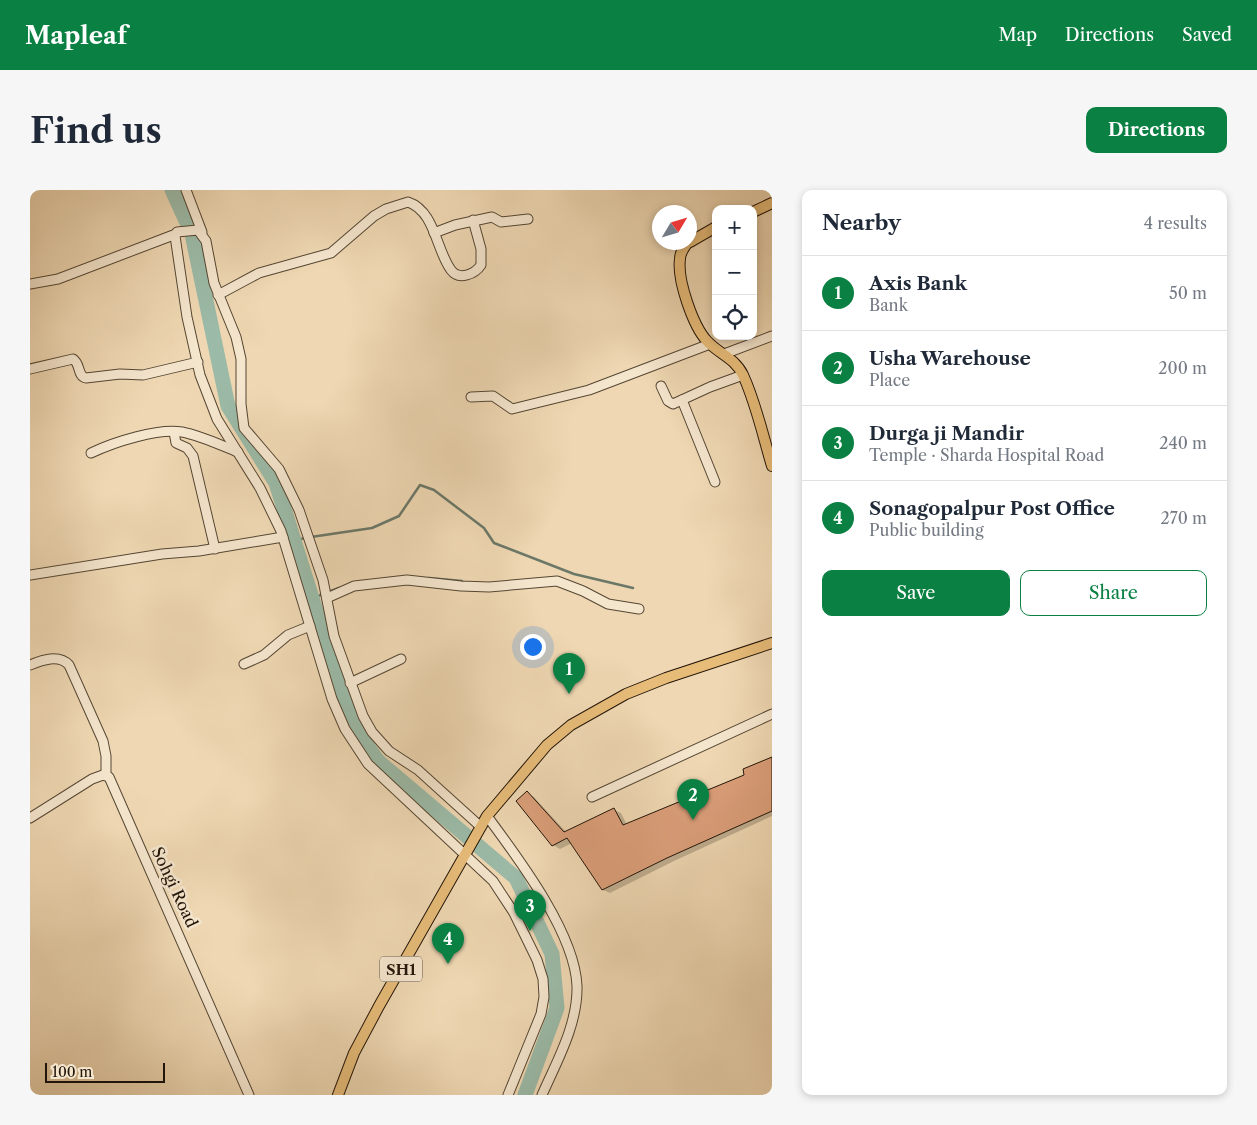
<!DOCTYPE html>
<html lang="en">
<head>
<meta charset="utf-8">
<style>
  body { margin:0; font-family:"Libre Caslon Text",serif; background:#f6f6f7; color:#1f2937 }
  .controls { position:absolute; right:15px; top:15px; display:grid; overflow:hidden; border-radius:10px; box-shadow:0 2px 8px #0003 }
  .controls button { width:45px; height:45px; display:grid; place-items:center; padding:0; border:0; border-bottom:1px solid #e0e1e3; background:#fff; color:#1f2937; font:25px sans-serif }
  .compass { position:absolute; left:622px; top:15px; width:45px; height:45px; border-radius:50%; background:#fff; box-shadow:0 2px 8px #0003; rotate:52deg }
  .scale { position:absolute; left:15px; bottom:12px; width:120px; box-sizing:border-box; padding-left:5px; border:2px solid #221509; border-top:0; font-size:14px; line-height:18px; white-space:nowrap; color:#221509; -webkit-text-stroke:4px #f4e5cd; paint-order:stroke }
  .you { position:absolute; left:502px; top:456px; width:18px; height:18px; margin:-12px; border:4px solid #fff; border-radius:50%; background:#1a73e8; box-shadow:0 0 0 8px #1a73e833 }
  .badge { display:grid; place-items:center; width:32px; height:32px; border-radius:50%; background:#0b8043; color:#fff; font-size:16px; font-weight:700 }
  .pin { position:absolute; translate:-50% -41px; filter:drop-shadow(0 1px 2px #0008) }
  .pin::after { content:''; position:absolute; top:26px; width:18px; height:15px; background:inherit; clip-path:polygon(0 0,100% 0,50% 100%) }
  .list { margin:0; padding:0; list-style:none }
  h2 { display:flex; justify-content:space-between; align-items:center; height:65px; margin:0; padding:0 20px; font-size:21px }
  h2 small { font-size:16px; font-weight:400; color:#747a83 }
  .list li { display:grid; grid-template-columns:32px 1fr auto; gap:15px; align-items:center; box-sizing:border-box; height:75px; padding:0 20px; border-top:1px solid #e0e1e3 }
  .list b { display:block; font-size:19px; white-space:nowrap }
  .list p { margin:0; font-size:16px; white-space:nowrap; color:#747a83 }
  .list em { font-size:16px; font-style:normal; color:#747a83 }
  .actions { display:flex; gap:10px; padding:15px 20px }
  .actions a { flex:1; padding:11px 0; border:1px solid #0b8043; border-radius:10px; text-align:center; font-size:18px; color:#0b8043 }
  .actions .main { background:#0b8043; color:#fff }
  .icon { flex:none; width:28px; height:28px; fill:none; stroke:currentColor; stroke-width:2; stroke-linecap:round; stroke-linejoin:round }
  .map { position:relative; flex:none; width:742px; height:905px; overflow:hidden; border-radius:10px }
  header { display:flex; align-items:center; gap:30px; box-sizing:border-box; height:70px; padding:0 25px; background:#0b8043; color:#fff }
  header strong { font-size:24px }
  nav { display:flex; gap:28px; margin-inline-start:auto; font-size:18px }
  .intro { display:flex; align-items:center; justify-content:space-between; box-sizing:border-box; height:120px; padding:0 30px }
  h1 { margin:0; font-size:35px }
  .button { padding:12px 22px; border-radius:10px; background:#0b8043; color:#fff; font-size:18px; font-weight:700 }
  main { display:flex; gap:30px; padding:0 30px }
  aside { flex:1; background:#fff; border-radius:10px; box-shadow:0 2px 8px #0003 }
  .map>svg:first-child { display:block }
  .shadow { fill:#0003 }
  .lines { fill:none; stroke-linecap:round; stroke-linejoin:round }
  .stream { stroke:#6b7868; stroke-width:2.5 }
  .river { stroke:#9bbaa7; stroke-width:15 }
  .building { fill:#da9e79; stroke:#221509 }
  .minor-casing { stroke:#554633; stroke-width:11 }
  .major-casing { stroke:#221509; stroke-width:12 }
  .minor { stroke:#f4e5cd; stroke-width:9 }
  .major { stroke:#e7bc79; stroke-width:10 }
  .labels { text-anchor:middle; dominant-baseline:central; stroke-width:5; stroke-linejoin:round; paint-order:stroke }
  .shield { fill:#f4e5cd; stroke:#615344; stroke-width:1 }
  .shield-label { font-size:15px; font-weight:bold; fill:#221509 }
  .street-label { font-size:16px; fill:#221509; stroke:#f4e5cd }
</style>
</head>
<body>
<header>
<strong>Mapleaf</strong>
<nav><a>Map</a><a>Directions</a><a>Saved</a></nav>
</header>
<div class="intro"><h1>Find us</h1><a class="button">Directions</a></div>
<main>
<div class="map">
<svg width="742" height="905" viewBox="0 0 742 905">
  <rect width="100%" height="100%" fill="#eed7b2"/>
  <filter id="stains"><feTurbulence type="fractalNoise" baseFrequency=".004" numOctaves="4"/><feColorMatrix values="0 0 0 0 .2 0 0 0 0 .09 0 0 0 0 .02 0 0 0 .5 -.17"/></filter>
  <radialGradient id="worn" r=".72"><stop offset=".6" stop-color="#630" stop-opacity="0"/><stop offset="1" stop-color="#630" stop-opacity=".3"/></radialGradient>
  <polygon class="shadow" points="742,568 742,626 644,671 580,703 573,700 542,653 530,659 523,655 488,611 497,603 504,607 536,642 584,620 591,623 597,635 716,585"/>
  <g class="lines">
    <g class="stream">
      <polyline points="281,347 342,338 369,326 390,295 404,300 454,338 464,353 544,384 603,398"/>
      <polyline points="264,350 276,348"/>
      <polyline points="399,388 432,391"/>
      <polyline points="298,402 309,398"/>
      <polyline points="281,409 293,404"/>
    </g>
    <polyline class="river" points="142,0 162,44 198,216 246,293 313,507 335,553 348,571 486,688 522,764 527,818 495,905"/>
  </g>
  <polygon class="building" points="742,567 742,621 637,668 572,700 537,648 522,656 486,611 497,601 534,642 584,618 593,635 714,585 713,579"/>
  <g class="lines">
    <g class="minor-casing">
      <g id="minor">
        <polyline points="156,0 172,42"/>
        <polyline points="404,43 425,35 462,27 471,32 498,29"/>
        <polyline points="0,94 28,89 146,44"/>
        <path d="M188,105L229,83L301,63L344,26L356,19L378,12C405,21 406,60 421,80C429,91 445,84 451,75V59L443,30"/>
        <polyline points="694,164 742,146"/>
        <path d="M0,179L43,169C51,174 47,186 56,188L90,184L113,185L168,172"/>
        <polyline points="631,196 638,211 643,214 680,197 713,185"/>
        <polyline points="441,207 463,206 482,219 559,200 680,154"/>
        <polyline points="652,210 685,292"/>
        <polyline points="144,242 146,253 157,258 163,266 185,359"/>
        <path d="M61,263C84,252 128,238 152,242C172,246 190,255 208,262"/>
        <polyline points="0,385 132,364 169,361 253,347"/>
        <polyline points="297,408 324,396 377,390 431,396 459,397 527,391 553,401 578,414 609,419"/>
        <polyline points="214,474 234,465 258,445 280,436"/>
        <path d="M0,475C12,470 29,464 39,475L73,551L76,566V585"/>
        <polyline points="320,493 371,469"/>
        <polyline points="562,607 742,524"/>
        <path d="M457,626C488,668 545,743 547,796C548,834 527,871 512,905"/>
        <polyline points="0,628 62,589 73,585 79,587 219,905"/>
        <polyline points="451,637 388,580 359,561 342,542 333,526 304,446 293,390 269,320 249,279 214,238 211,214 211,169 206,147 184,93 176,51 168,40 147,42 145,46 157,127 170,185 187,229 230,298 251,341 302,509 315,539 338,574 463,691 484,723 507,770 513,789 514,807 511,824 478,905"/>
      </g>
    </g>
    <g class="major-casing">
      <g id="major">
        <polyline points="723,22 742,13"/>
        <path d="M658,52C654,58 650,62 650,69C647,90 663,136 677,151C689,164 705,168 713,185C726,213 733,246 742,276"/>
        <polyline points="660,52 686,37"/>
        <polyline points="308,905 324,863 349,816 457,626 517,555 541,535 596,504 636,488 742,453"/>
      </g>
    </g>
    <use href="#minor" class="minor"/>
    <use href="#major" class="major"/>
  </g>
  <g class="labels">
    <rect class="shield" x="350" y="766.5" width="42" height="25" rx="4"/>
    <g class="shield-label">
      <text x="371" y="779">SH1</text>
    </g>
    <g class="street-label">
      <text transform="translate(145 697) rotate(65)">Sohgi Road</text>
    </g>
  </g>
  <rect width="100%" height="100%" filter="url(#stains)"/>
  <rect width="100%" height="100%" fill="url(#worn)"/>
</svg>
<div class="controls">
<button>+</button>
<button>−</button>
<button><svg class="icon" aria-label="locate" viewBox="0 0 24 24"><circle cx="12" cy="12" r="6"/><path d="M12 2v4M12 18v4M2 12h4M18 12h4"/></svg></button>
</div>
<svg class="compass" viewBox="-18 -18 36 36"><path d="M0-13l5 13h-10z" fill="#e53935"/><path d="M0 13l5-13h-10z" fill="#747a83"/></svg>
<div class="scale">100 m</div>
<div class="you"></div>
<div class="pin badge" style="left:539px;top:504px">1</div>
<div class="pin badge" style="left:663px;top:630px">2</div>
<div class="pin badge" style="left:500px;top:741px">3</div>
<div class="pin badge" style="left:418px;top:774px">4</div>
</div>
<aside>
<h2>Nearby<small>4 results</small></h2>
<ul class="list">
<li><span class="badge">1</span><div><b>Axis Bank</b><p>Bank</p></div><em>50 m</em></li>
<li><span class="badge">2</span><div><b>Usha Warehouse</b><p>Place</p></div><em>200 m</em></li>
<li><span class="badge">3</span><div><b>Durga ji Mandir</b><p>Temple · Sharda Hospital Road</p></div><em>240 m</em></li>
<li><span class="badge">4</span><div><b>Sonagopalpur Post Office</b><p>Public building</p></div><em>270 m</em></li>
</ul>
<div class="actions"><a class="main">Save</a><a>Share</a></div>
</aside>
</main>
</body>
</html>
